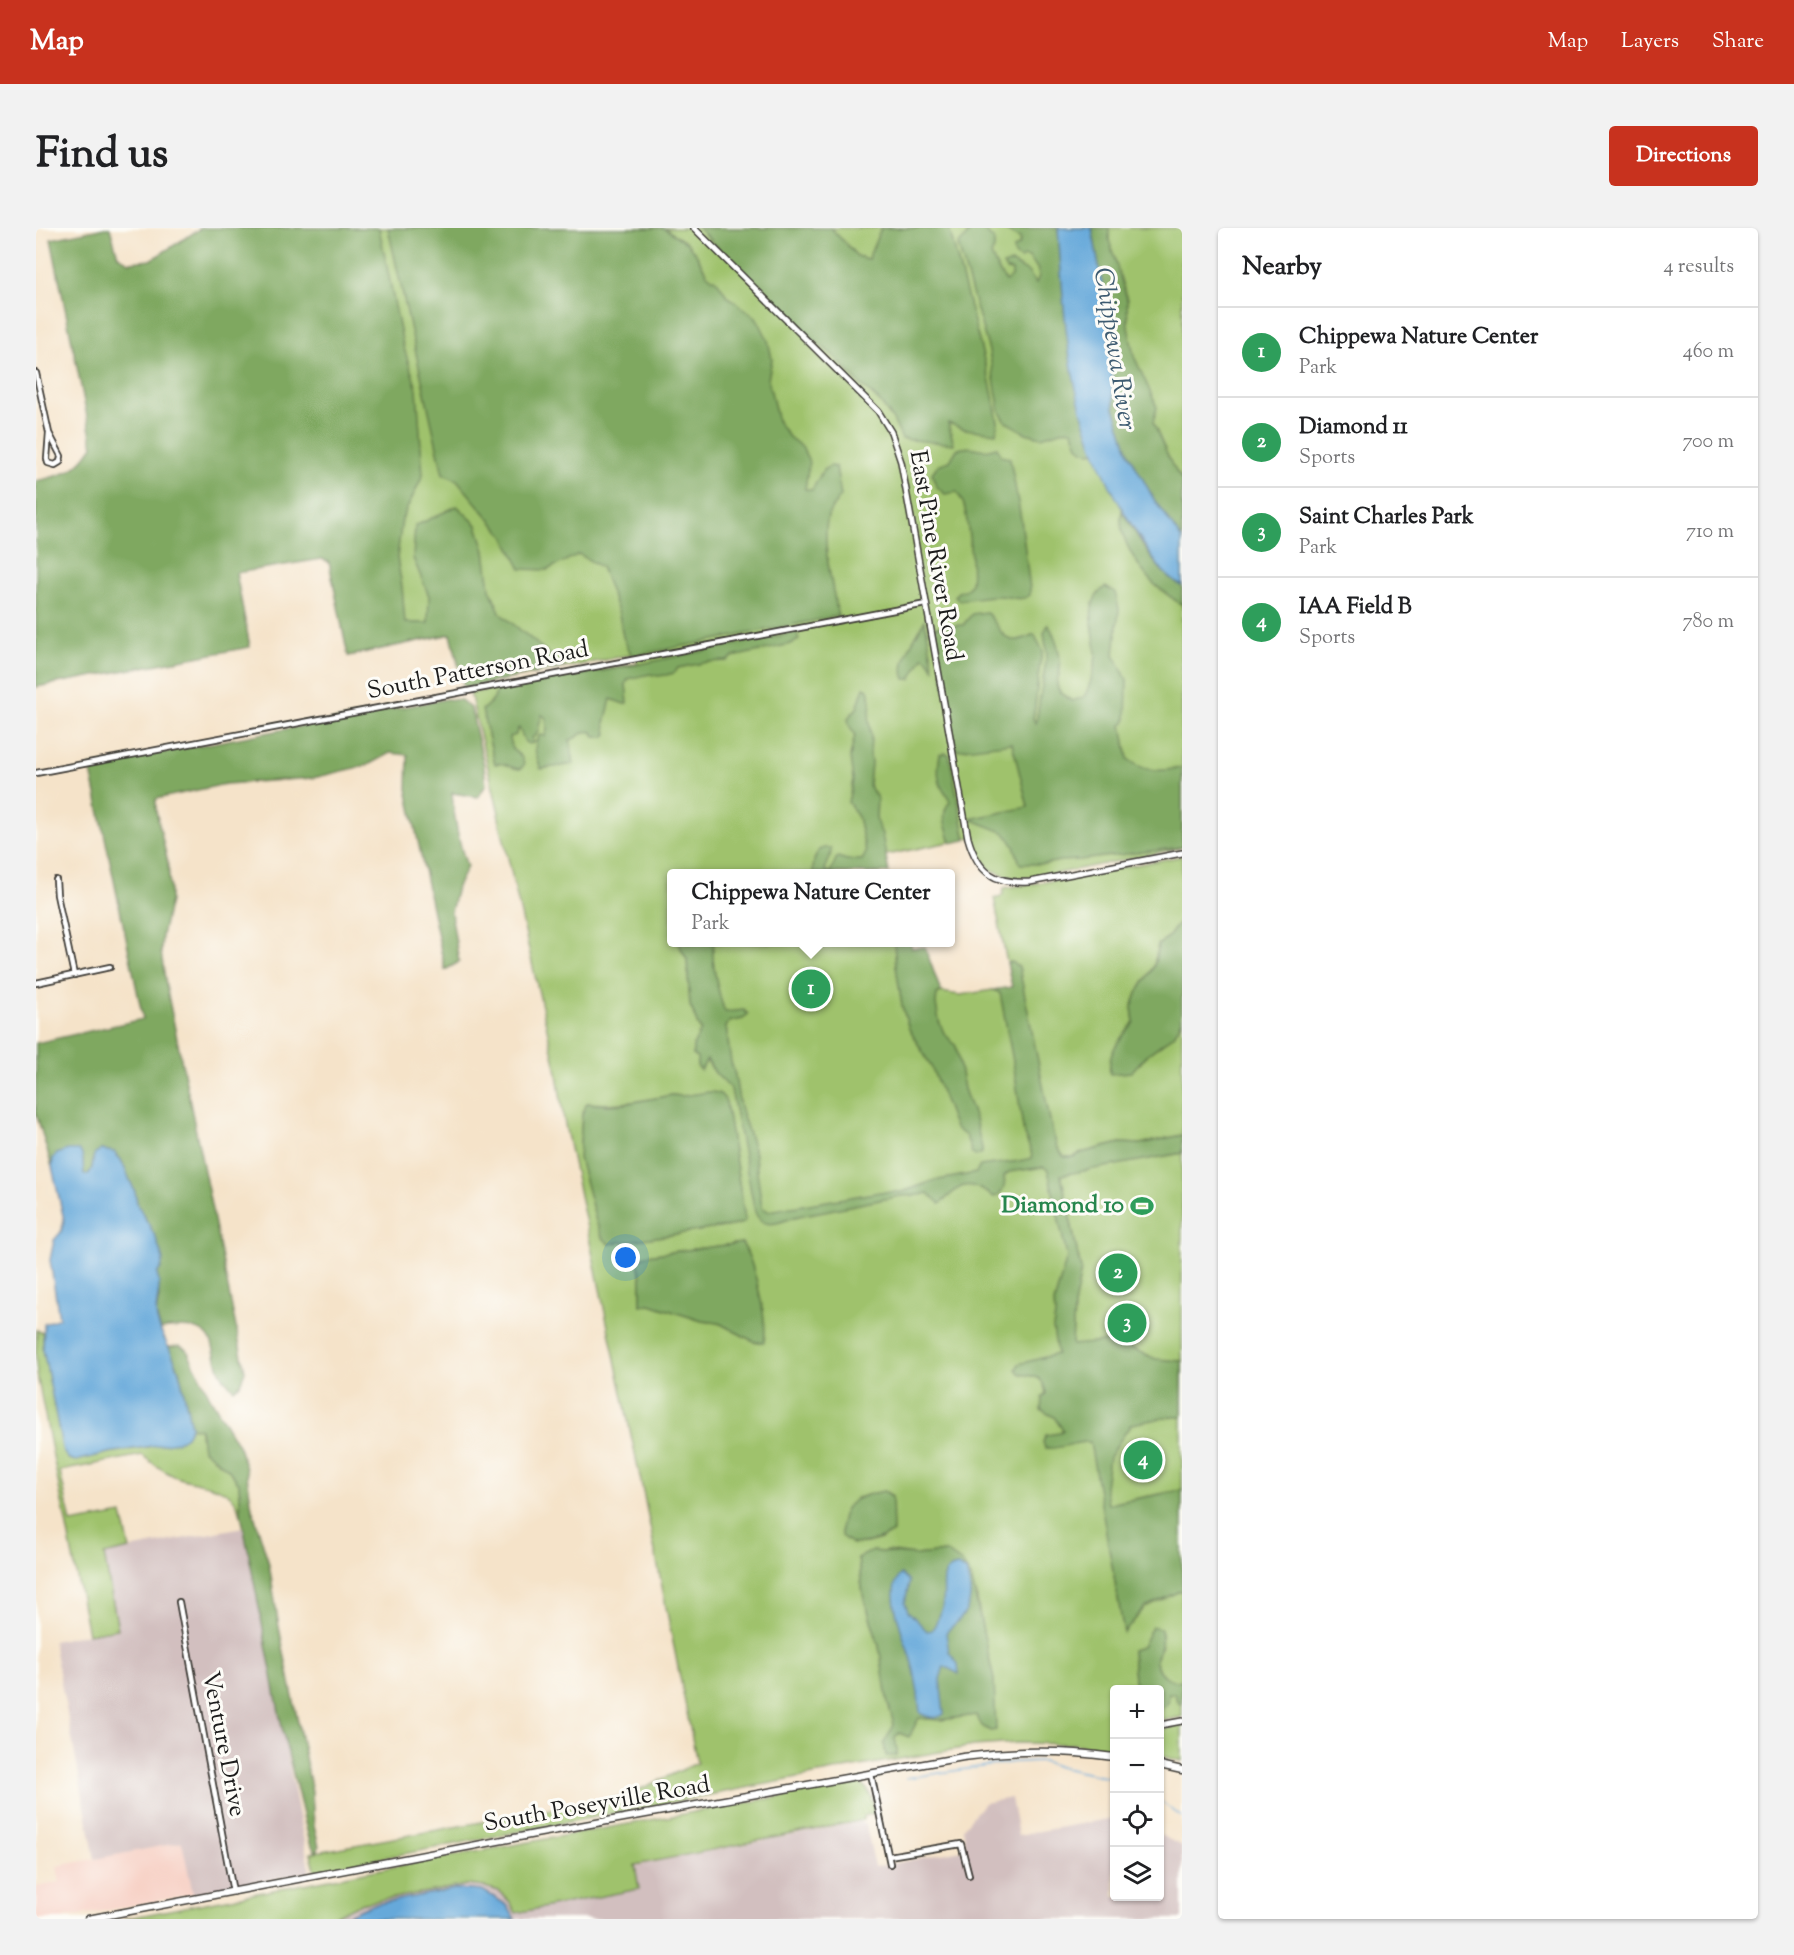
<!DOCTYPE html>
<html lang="en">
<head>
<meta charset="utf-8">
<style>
  body { margin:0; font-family:"Sorts Mill Goudy",serif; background:#f2f2f2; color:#202124 }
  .controls { position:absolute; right:18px; bottom:18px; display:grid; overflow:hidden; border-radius:6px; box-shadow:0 2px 4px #0004 }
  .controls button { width:54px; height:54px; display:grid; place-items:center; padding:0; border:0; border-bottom:2px solid #e0e0e0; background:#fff; color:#202124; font:30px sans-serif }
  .you { position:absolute; left:590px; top:1030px; width:21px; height:21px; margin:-15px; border:4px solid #fff; border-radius:50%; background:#1a73e8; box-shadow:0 0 0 9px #1a73e833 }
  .badge { display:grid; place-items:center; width:39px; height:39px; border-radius:50%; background:#c8321e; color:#fff; font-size:20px; font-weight:700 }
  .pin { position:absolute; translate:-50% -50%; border:3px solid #fff; box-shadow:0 2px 6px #0006 }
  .popup { position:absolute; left:631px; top:641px; width:288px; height:78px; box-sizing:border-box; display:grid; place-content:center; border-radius:6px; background:#fff; filter:drop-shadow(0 2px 4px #0005); font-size:20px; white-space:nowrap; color:#757577 }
  .popup b { font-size:22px; color:#202124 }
  .popup::after { content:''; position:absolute; left:50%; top:100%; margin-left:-12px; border:12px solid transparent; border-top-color:#fff }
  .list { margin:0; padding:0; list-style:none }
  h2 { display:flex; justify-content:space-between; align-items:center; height:78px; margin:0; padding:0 24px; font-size:26px }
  h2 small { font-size:20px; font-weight:400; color:#757577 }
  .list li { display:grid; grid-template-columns:39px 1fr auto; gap:18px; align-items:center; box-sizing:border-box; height:90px; padding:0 24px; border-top:2px solid #e0e0e0 }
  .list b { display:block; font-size:22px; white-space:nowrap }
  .list p { margin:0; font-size:20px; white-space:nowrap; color:#757577 }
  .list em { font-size:20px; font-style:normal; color:#757577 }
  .icon { flex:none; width:33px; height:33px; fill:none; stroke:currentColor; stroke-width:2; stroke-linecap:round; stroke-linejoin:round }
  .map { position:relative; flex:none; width:1146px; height:1691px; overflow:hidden; border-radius:6px }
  header { display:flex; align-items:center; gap:36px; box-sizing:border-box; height:84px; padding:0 30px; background:#c8321e; color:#fff }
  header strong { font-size:28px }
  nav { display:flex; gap:33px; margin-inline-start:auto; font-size:21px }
  .intro { display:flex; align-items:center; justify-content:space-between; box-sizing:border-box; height:144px; padding:0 36px }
  h1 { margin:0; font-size:42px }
  .button { padding:15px 27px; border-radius:6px; background:#c8321e; color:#fff; font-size:21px; font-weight:700 }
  main { display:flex; gap:36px; padding:0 36px }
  aside { flex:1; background:#fff; border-radius:6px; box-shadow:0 2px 4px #0004 }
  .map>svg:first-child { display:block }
  .built { fill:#f7d1c6 }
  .industrial { fill:#d2bfbf }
  .green { fill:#9fc26c; stroke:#5e6f44; stroke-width:1.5; fill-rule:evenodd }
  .forest { fill:#7fa860; stroke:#4e623e; stroke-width:1.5 }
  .water { fill:#66a9da; stroke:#41627b; stroke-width:1.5 }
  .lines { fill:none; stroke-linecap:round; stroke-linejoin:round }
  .stream { stroke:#66a9da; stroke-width:1.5 }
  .minor-casing { stroke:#3d3a36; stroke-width:8 }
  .tertiary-casing { stroke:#3d3a36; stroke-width:8 }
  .secondary-casing { stroke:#3d3a36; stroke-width:9 }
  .minor { stroke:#fff; stroke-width:4.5 }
  .tertiary { stroke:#fff; stroke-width:5 }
  .secondary { stroke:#fff; stroke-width:6 }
  .labels { text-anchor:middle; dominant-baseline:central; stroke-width:6; stroke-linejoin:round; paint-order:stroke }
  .street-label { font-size:24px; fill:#1c1c1c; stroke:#fdfcf7 }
  .leisure-label { font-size:24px; font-weight:bold; fill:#27864d; stroke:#fdfcf7; text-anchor:end }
  .water-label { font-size:26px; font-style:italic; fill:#3d5b71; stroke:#fdfcf7 }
</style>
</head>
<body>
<header>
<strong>Map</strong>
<nav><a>Map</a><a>Layers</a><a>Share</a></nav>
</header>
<div class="intro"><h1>Find us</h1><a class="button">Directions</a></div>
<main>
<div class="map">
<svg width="1146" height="1691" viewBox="0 0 1146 1691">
  <rect width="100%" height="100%" fill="#fdfcf7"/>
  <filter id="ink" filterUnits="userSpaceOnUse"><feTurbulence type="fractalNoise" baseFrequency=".0167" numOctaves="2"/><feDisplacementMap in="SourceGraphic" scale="12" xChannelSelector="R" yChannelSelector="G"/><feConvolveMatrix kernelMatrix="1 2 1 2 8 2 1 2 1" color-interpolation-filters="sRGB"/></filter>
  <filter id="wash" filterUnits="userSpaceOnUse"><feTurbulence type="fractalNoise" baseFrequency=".008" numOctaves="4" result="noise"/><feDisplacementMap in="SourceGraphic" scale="24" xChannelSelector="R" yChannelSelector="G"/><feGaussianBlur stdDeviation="1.35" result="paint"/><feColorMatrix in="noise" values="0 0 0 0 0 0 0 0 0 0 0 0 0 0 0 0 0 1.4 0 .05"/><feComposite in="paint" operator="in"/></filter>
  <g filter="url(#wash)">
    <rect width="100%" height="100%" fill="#f5e3c9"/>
    <polygon class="built" points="147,1614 157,1666 24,1691 0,1691 0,1659 24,1654 21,1638"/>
    <g class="industrial">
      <polygon points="207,1299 274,1644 157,1666 146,1614 59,1631 17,1413 82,1400 68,1326"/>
      <polygon points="975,1570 982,1607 1078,1590 1078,1668 1124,1668 1124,1607 1146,1618 1146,1691 293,1691 323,1676 430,1657 449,1659 463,1663 474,1674 480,1685 603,1661 599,1638 825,1594 830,1597 839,1639 930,1621 927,1600 948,1575"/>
    </g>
    <g class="green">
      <path d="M226,0H1146V620L1014,647L984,651L973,649L953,641L940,621L938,609L841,629L846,645L636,646V714L642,715L651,731L654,777C659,786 659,794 665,803C657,814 661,829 665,842L670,832L680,846L689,854L661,715H866L901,766L905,764L924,767L976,759L1038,1036L1034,1107L1036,1113L1038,1078L1045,1042L1025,946L1146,925V1262L1067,1277L1088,1404L1109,1379L1146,1362V1452C1133,1456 1120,1444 1120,1431C1120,1426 1124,1422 1126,1418L1113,1407L1106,1419L1096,1422L1098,1452L1101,1461L1078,1462V1522L1037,1516L982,1515L938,1518L824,1538L279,1643L275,1625L589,1568L661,1535L608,1268L528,892L520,840L462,586L463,585L434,465L599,435L601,448L604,447L599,426L428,460L415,406L312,428ZM636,867L690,874L709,992L707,995L695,998L573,1016L544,915L546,886L552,875C581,878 607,872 636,867ZM706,1015L728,1113L719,1114L683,1095L666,1093L614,1076L605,1077V1050L602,1032L611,1027ZM848,1263L856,1268V1279L846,1311L831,1315L816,1316L820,1270ZM851,1323L879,1327L910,1324L940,1365L947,1407L958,1452L940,1487L904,1492L883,1490L847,1441L843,1418L827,1366L822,1330Z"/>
      <polygon points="1146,628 1146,690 1134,707 1122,717 1118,738 1102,763 1096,779 1098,794 1092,802 1104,836 1112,826 1138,807 1146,792 1146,907 1104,916 1084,915 1045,925 1038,929 1028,929 1021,919 1016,902 976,734 971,735 958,670 963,670 967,666 968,660 1008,654"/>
      <path d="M1,1102L7,1105V1121L22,1198L27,1224L33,1231L40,1233L72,1225L112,1219L150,1208L155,1199L164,1201V1208L177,1230L192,1241L203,1255L205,1286C203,1282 201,1277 199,1273C187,1255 156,1256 138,1248C126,1243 116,1235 106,1227L24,1243L35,1295L86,1286L94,1321L68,1327L82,1401L52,1406L2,1152L0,1136Z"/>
      <polygon points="1139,1465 1143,1475 1146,1476 1146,1489 1124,1493 1124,1482 1133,1466"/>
      <polygon points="1146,1497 1146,1533 1124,1528 1124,1502"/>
      <path d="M823,1555C835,1561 837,1573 839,1585L828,1588V1592L599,1637L603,1661L480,1685L474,1674L463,1663L449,1659L430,1657L323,1676L293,1691H87L345,1641L758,1566L788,1562Z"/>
    </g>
    <g class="forest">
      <path d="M69,0H74L82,28L93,34L115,32L165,0H343L367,117L381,161L387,247L366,291L361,330L366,358L369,395H392L393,368L377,330L379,298L421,278L441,297L449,323L454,361L465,386L529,439L428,460L415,406L312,428L293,334L286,331L200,345L214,419L0,459V253C28,247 41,243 57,218L15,11Z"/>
      <path d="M352,0H628L651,15L660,26L671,46L682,54L691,68L720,89L723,94L732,112L736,131L732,151L742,194L753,209L767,220L773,235L769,261L776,262L787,242L794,238L800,239L805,268C800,274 794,281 792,288C785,317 797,359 802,388L596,428L587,409L583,386L565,339L543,326L511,342L485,341L468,308L421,252L407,246Z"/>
      <polygon points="662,0 795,0 821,28 832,31 845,0 913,0 955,158 962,194 960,205 929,201 912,195 918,216 866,211 857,192 844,174 821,153 798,128 775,110"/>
      <path d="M938,0L949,3L958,12V21L955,27C960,37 962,45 970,53L976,48V43L970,42L967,37L976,35L992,44L1000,55L1003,48L1001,40L993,29L988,28L985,31C979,29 977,26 978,20L983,17L985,11L965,0H1022L1033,124L1047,188L1060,223C1044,228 1040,215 1037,203L1032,201L1005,209L990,205L970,194L964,184L953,123L922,17C929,12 931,4 938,0Z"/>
      <polygon points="1056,0 1073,0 1073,12 1091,71 1092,99 1098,128 1121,179 1117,195 1136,237 1146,253 1146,312 1119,273 1093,226 1078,180 1072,90"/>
      <path d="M934,219L949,222L961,219L965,228L974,230L985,291L994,361V367C984,375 972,367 961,368C949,368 935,371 923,372L919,369L922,364C926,363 931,362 934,358C939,348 931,289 928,277C926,272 923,268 921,264L909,266L900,258L896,245L902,237L914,233L921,221Z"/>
      <path d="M1086,283C1103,308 1118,344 1146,358V377C1135,369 1122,361 1113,351C1099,334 1080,305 1086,283Z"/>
      <path d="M1069,359L1079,364L1083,381L1078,426L1091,452L1090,493L1086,497L1092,531C1111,546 1124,543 1146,540V619L1044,632L1024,633L1009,636H984L978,618L969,605L934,591L992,579L976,515L920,522L898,399L927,397L936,386L950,384C968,402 966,423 998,406L1007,423C1000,445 1002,468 997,490L1000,495L1011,426L1008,405L1012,396C1020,409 1025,426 1024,442C1024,446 1021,451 1021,456C1021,464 1031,469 1036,473L1048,469C1054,458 1060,438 1060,424C1059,402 1046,376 1069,359Z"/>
      <path d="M889,392L898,442C895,436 893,430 887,429L875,451H869C861,434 881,407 889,392Z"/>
      <path d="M761,404L763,412L755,416L697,429L691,433L672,434L642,440L638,445L630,447L622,448L614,446L592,451L590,456L592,475L588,476L575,471L569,495L571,506L568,509H559L557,504C546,501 543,510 534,512L538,536L505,541C501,530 495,518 504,507L509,508L511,502L510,490L506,487L501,506L496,510L497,515L493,516L489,514L483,500L481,502L480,507L474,509L476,521C482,527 487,527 488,537L484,541C474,541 469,533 459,536L446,482L458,471L461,461L589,439Z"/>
      <path d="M828,459L832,461L835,473L833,492L835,508L834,526L835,535L833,557L841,570L840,590L842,598L846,606L853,645H777C777,633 779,617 795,620C796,628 791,635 789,642L791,644L795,643L801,629L811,632H826L830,625L822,589L812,574L817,552L814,529L819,507L813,497L812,490L821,480Z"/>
      <path d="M410,471L425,472L435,481L448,537L450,557L442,569L416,565C418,591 423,615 431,639L421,659L415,684L423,734L409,742L371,561L372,527L354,525L332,537L277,550L190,556L120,571V583L132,635L134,660V673L126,707L125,724L130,757L209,1143L204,1156L198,1161C162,1133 201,1090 124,1101L120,1085L123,1070L121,1046L125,1040L120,1010L101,975L99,964L85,932L78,924L65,922L57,930L56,942L51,947L48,946L47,933L17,930L16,939L0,885V815L107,791L54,538Z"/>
      <path d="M909,525L913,526L930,612L915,615C911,601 903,585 914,574C912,568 911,566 907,561C900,552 902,537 904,526Z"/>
      <path d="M1146,690V792L1138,807L1112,826L1095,844L1074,846C1071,822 1085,811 1098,794L1096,779L1102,763L1118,738L1122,717L1134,707Z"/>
      <path d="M642,715H678C674,731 683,768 689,784L708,782L712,786L707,791L693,794L690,799L695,834L699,847L704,879L718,921L726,979L732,983L844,964H866L897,953L940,945L944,938C961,935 979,935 996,930L995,923L988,907L977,833L964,765L957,762L976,759L971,735L976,734L983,739L1016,902L1021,919L1028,929H1038L1045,925L1084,915L1104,916L1146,907V925L1025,947L1045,1042L1038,1078L1036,1117L1078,1113L1120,1131L1146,1133V1189H1134L1095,1196L1073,1229L1069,1259L1072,1276L1146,1262V1362L1109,1379L1088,1405L1054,1214C1038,1213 1025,1222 1009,1220L1007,1214L1010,1207L1024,1205L1027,1202L1018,1189L1005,1182L1006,1170L1010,1165C1006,1145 998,1150 983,1145L980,1141L983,1136L1021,1126L1017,1100L1019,1087L1018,1075L1031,1029L1012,942L1008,939L973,944L968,948C970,958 968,965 958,969C929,951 927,955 904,976L892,965L884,967L864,968L763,988C748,991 728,1006 719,984L695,861L680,846L671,832L665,842L661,838V830L657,827V818L665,802C659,794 659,786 654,778L651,731Z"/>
      <polygon points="855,715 874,715 876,720 889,719 905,764 901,766 900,776 903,793 908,805 920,818 928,861 939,891 946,920 946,925 940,928 936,926 930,908 919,900 895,838 873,801 866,778 860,738 858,716"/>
      <path d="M673,864C682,864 686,865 690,874L709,992L707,995L695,998L573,1016L566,1009L560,993L543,930L546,886L551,875L571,877L587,876L636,867L646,868Z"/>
      <path d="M706,1015C718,1033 732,1092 728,1114H719L683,1095L666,1093L614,1076L605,1077V1050L602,1032L611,1027Z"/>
      <polygon points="144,1118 151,1122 174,1169 203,1219 210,1241 216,1280 233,1336 243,1399 276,1564 278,1598 283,1619 280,1624 274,1615 247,1505 205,1286 203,1255 192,1241 167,1221 164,1201 155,1199 143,1142 132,1119"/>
      <path d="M848,1263L856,1268L857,1304C843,1313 831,1315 816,1316L805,1308C803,1274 819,1269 848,1263Z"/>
      <polygon points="836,1323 879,1327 910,1324 926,1335 935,1349 958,1452 960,1502 954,1503 946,1498 940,1487 904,1492 883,1490 873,1509 863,1505 859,1510 861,1522 860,1528 850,1528 848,1515 858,1497 851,1471 843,1418 827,1366 822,1330"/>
      <path d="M1116,1398L1125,1401C1125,1407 1127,1415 1124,1421C1123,1423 1120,1427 1120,1430C1119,1444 1133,1456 1146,1452V1476L1143,1475L1139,1465L1133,1466L1132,1475L1124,1482V1462L1101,1461L1098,1452L1096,1422L1106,1419Z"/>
    </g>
    <g class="water">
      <path d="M1022,0H1056L1072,90L1078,180L1093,226L1119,273L1146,312V358C1125,347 1114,326 1102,307C1066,252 1042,188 1033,123C1027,83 1025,41 1022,0Z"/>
      <path d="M32,922H43C49,928 46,937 48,946L51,947C59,942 55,932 59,925L65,922L78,924L85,932L99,964L101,975L120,1010L127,1032L125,1040L121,1046C127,1064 117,1076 121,1092C126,1110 138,1126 143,1144C148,1162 151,1181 155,1199L150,1208L141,1214L72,1225L40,1233L33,1231L27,1224L7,1121L8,1096L23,1090L14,1032L18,1012L25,1004L28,992L16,939L17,930L21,926Z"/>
      <path d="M922,1338L930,1343C935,1360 938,1376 924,1391C920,1396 914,1399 910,1405L913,1424L922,1436L923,1446L908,1438L904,1451L908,1486C900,1492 892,1490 884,1485C883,1471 881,1457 878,1443C874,1420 845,1365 865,1346L873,1354L869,1375L872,1383L891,1403L896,1402C901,1394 906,1384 907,1374C910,1360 901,1341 922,1338Z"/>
      <polygon points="419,1661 448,1663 471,1677 479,1691 303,1691 335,1677"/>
    </g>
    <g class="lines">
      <g class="stream">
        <polyline points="870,1550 978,1534 1007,1533 1023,1539 1078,1551"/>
        <polyline points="1124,1573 1146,1589"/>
      </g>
    </g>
  </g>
  <g filter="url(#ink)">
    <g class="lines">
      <g class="minor-casing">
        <g id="minor">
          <polyline points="0,145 13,205 11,231 12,235 19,237 24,234 25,228 13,205"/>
          <polyline points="0,545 890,376"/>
          <polyline points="20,652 21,667 38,747"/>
          <polyline points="0,755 74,739"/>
          <polyline points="143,1374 197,1664"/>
          <polyline points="835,1546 854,1636"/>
          <polyline points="853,1628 925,1616 933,1647"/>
        </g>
      </g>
      <g class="tertiary-casing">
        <g id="tertiary">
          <path d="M658,0L842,183L855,204L865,234L932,610C942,645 958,656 994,654L1146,625"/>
          <polyline points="1124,1497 1146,1493"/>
        </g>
      </g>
      <g class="secondary-casing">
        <g id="secondary">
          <polyline points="1124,1537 1146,1542"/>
          <path d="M52,1691L499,1606L927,1529C978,1522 1027,1522 1078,1529"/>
        </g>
      </g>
      <use href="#minor" class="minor"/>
      <use href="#tertiary" class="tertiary"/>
      <use href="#secondary" class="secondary"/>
    </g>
  </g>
  <defs>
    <g id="stadium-bare" transform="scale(1.8)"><path d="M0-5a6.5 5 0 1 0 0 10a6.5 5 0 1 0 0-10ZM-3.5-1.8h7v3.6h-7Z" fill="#2e9e5b" stroke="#fdfcf7" stroke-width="2.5" paint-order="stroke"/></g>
  </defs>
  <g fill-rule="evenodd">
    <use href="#stadium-bare" x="1106" y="978"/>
  </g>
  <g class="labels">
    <g class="street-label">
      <text transform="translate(899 328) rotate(80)">East Pine River Road</text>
      <text transform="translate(442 443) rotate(-11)">South Patterson Road</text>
      <text transform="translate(187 1516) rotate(79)">Venture Drive</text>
      <text transform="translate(561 1577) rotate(-10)">South Poseyville Road</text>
    </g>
    <g class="leisure-label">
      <text x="1088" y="978">Diamond 10</text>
    </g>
    <g class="water-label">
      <text transform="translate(1078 121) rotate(81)">Chippewa River</text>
    </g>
  </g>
</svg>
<div class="controls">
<button>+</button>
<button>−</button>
<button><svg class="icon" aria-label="locate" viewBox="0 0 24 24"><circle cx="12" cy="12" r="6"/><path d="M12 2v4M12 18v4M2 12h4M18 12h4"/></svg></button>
<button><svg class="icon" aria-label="layers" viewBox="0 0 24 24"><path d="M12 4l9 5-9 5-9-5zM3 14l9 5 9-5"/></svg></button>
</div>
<div class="you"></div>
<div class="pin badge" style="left:775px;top:761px;background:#2e9e5b">1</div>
<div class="popup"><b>Chippewa Nature Center</b>Park</div>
<div class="pin badge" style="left:1082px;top:1045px;background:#2e9e5b">2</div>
<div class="pin badge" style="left:1091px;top:1095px;background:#2e9e5b">3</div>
<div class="pin badge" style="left:1107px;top:1232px;background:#2e9e5b">4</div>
</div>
<aside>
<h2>Nearby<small>4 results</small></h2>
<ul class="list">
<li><span class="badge" style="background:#2e9e5b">1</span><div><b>Chippewa Nature Center</b><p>Park</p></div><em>460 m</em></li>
<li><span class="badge" style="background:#2e9e5b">2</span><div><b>Diamond 11</b><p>Sports</p></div><em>700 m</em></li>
<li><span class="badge" style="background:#2e9e5b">3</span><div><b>Saint Charles Park</b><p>Park</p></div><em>710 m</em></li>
<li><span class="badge" style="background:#2e9e5b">4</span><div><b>IAA Field B</b><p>Sports</p></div><em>780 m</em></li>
</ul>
</aside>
</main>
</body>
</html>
